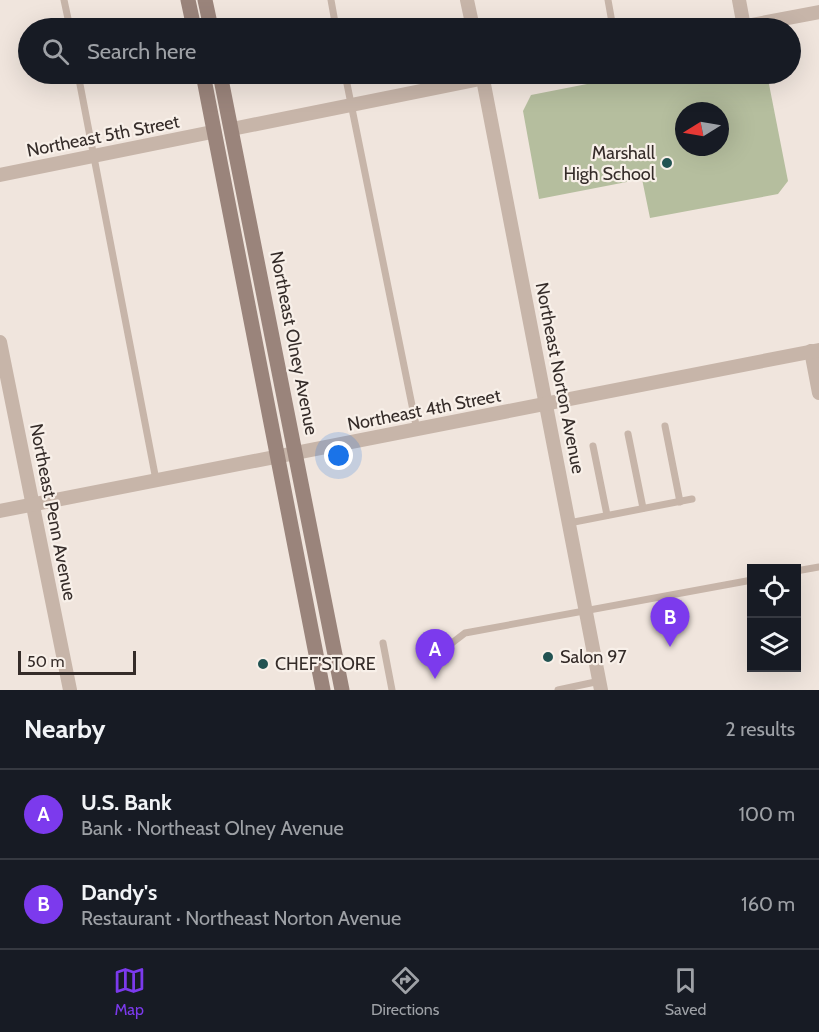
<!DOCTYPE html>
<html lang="en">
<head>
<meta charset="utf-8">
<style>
  body { margin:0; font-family:Cabin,sans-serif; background:#242831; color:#f1f3f6 }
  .controls { position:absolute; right:18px; bottom:18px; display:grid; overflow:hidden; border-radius:0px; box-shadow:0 6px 24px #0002 }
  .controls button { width:54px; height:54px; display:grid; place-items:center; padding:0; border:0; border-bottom:2px solid #363941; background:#171b24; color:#f1f3f6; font:30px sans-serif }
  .compass { position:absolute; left:675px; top:102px; width:54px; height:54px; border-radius:50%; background:#171b24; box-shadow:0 6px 24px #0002; rotate:259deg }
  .scale { position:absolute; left:18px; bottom:15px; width:118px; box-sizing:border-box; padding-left:6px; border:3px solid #352c29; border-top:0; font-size:16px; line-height:21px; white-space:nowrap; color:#352c29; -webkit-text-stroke:4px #f8f0e9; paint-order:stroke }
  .you { position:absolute; left:339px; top:456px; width:21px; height:21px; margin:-15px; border:4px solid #fff; border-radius:50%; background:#1a73e8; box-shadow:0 0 0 9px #1a73e833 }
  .badge { display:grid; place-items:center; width:39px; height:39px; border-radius:50%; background:#7c3aed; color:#fff; font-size:20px; font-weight:700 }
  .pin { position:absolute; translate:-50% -50px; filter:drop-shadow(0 2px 3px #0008) }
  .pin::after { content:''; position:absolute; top:32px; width:21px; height:18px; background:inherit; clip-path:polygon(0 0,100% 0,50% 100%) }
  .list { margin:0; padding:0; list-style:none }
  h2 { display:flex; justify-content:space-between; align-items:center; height:78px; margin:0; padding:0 24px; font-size:26px }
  h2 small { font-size:20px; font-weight:400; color:#9ea1a6 }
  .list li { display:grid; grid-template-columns:39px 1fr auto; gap:18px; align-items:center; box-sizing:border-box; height:90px; padding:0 24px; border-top:2px solid #363941 }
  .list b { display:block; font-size:22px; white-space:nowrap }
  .list p { margin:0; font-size:20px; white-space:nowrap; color:#9ea1a6 }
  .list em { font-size:20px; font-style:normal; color:#9ea1a6 }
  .icon { flex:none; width:33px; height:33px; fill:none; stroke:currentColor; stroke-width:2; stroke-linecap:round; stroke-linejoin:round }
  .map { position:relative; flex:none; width:819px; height:690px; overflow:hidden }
  .search { position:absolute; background:#171b24; box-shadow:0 6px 24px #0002; left:18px; right:18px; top:18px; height:66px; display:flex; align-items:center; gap:15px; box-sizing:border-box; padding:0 21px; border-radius:33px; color:#9ea1a6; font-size:22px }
  .sheet { height:258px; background:#171b24 }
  nav { display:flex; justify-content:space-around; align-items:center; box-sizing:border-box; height:84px; border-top:2px solid #363941; background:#171b24; font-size:16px; color:#9ea1a6 }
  nav a { display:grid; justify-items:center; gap:3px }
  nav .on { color:#7c3aed }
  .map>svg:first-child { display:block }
  .grass { fill:#b5be9e; fill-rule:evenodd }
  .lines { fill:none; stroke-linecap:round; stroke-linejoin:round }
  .lane { stroke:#c7b5a9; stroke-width:7 }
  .street { stroke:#c7b5a9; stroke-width:14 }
  .secondary { stroke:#9a847b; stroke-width:15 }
  .poi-dot { fill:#225352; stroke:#f8f0e9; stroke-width:2 }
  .labels { text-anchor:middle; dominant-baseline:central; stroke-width:4.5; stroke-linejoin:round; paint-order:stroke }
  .street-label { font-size:18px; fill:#352c29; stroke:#f8f0e9 }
  .poi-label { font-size:18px; fill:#352c29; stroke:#f8f0e9; text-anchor:start }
</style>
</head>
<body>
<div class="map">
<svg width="819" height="690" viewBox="0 0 819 690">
  <rect width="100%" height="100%" fill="#f0e5dd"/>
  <path class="grass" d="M638,74H767L788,181L778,194L650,218L642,179L539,199L523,111L531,95ZM684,111H720V147H684Z"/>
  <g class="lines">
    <g class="lane">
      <polyline points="64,0 70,28"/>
      <polyline points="331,0 336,28"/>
      <polyline points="608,0 613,28"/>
      <polyline points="78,74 156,480"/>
      <polyline points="345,74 417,430"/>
      <polyline points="665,426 680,502"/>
      <polyline points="628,434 643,508"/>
      <polyline points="593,446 607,515"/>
      <polyline points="569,523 692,499"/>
      <polyline points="796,571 819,567"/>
      <polyline points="383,643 392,690"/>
      <polyline points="448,646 465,633 752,580"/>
      <polyline points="558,690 600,681"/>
    </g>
    <g class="street">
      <polyline points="467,0 473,28"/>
      <polyline points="739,0 744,27"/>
      <polyline points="736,28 819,12"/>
      <polyline points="482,74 601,690"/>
      <polyline points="232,129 505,74"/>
      <polyline points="0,175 212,132"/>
      <polyline points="0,342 70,690"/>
      <polyline points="811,351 819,393"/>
      <polyline points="0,511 819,350"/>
    </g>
    <g class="secondary">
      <polyline points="188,0 194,28"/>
      <polyline points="205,0 211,28"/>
      <polyline points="203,74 323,690"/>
      <polyline points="220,74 342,690"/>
    </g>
  </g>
  <g class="poi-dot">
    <circle cx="667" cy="163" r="6"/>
    <circle cx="548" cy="657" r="6"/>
    <circle cx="263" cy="664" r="6"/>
  </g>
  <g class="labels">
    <g class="street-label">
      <text transform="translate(103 136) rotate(-11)">Northeast 5th Street</text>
      <text transform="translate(294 343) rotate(79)">Northeast Olney Avenue</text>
      <text transform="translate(560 378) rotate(79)">Northeast Norton Avenue</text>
      <text transform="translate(424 410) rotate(-11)">Northeast 4th Street</text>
      <text transform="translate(53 512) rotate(79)">Northeast Penn Avenue</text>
    </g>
    <g class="poi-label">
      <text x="655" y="153" text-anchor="end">Marshall<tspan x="655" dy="21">High School</tspan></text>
      <text x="560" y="657">Salon 97</text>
      <text x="275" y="664">CHEF'STORE</text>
    </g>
  </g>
</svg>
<div class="controls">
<button><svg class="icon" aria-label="locate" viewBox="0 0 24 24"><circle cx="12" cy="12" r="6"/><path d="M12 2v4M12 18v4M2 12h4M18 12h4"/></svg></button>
<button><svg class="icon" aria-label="layers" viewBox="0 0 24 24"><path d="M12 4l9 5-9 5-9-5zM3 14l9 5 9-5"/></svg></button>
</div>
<svg class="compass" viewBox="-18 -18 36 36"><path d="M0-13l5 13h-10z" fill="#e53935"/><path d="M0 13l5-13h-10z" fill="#9ea1a6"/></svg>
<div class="scale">50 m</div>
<div class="you"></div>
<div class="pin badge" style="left:435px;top:679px">A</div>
<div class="pin badge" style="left:670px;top:647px">B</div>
<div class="search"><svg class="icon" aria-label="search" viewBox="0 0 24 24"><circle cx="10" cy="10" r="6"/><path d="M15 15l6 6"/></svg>Search here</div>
</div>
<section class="sheet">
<h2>Nearby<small>2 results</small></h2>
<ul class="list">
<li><span class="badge">A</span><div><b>U.S. Bank</b><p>Bank · Northeast Olney Avenue</p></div><em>100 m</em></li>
<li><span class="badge">B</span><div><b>Dandy's</b><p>Restaurant · Northeast Norton Avenue</p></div><em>160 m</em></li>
</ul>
</section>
<nav>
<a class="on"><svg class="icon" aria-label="map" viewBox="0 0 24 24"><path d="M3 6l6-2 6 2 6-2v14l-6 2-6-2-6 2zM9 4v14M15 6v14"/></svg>Map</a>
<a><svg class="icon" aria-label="directions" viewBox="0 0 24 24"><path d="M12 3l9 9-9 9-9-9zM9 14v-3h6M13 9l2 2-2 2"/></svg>Directions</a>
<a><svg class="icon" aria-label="saved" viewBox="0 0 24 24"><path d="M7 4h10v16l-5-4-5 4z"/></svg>Saved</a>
</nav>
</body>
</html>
